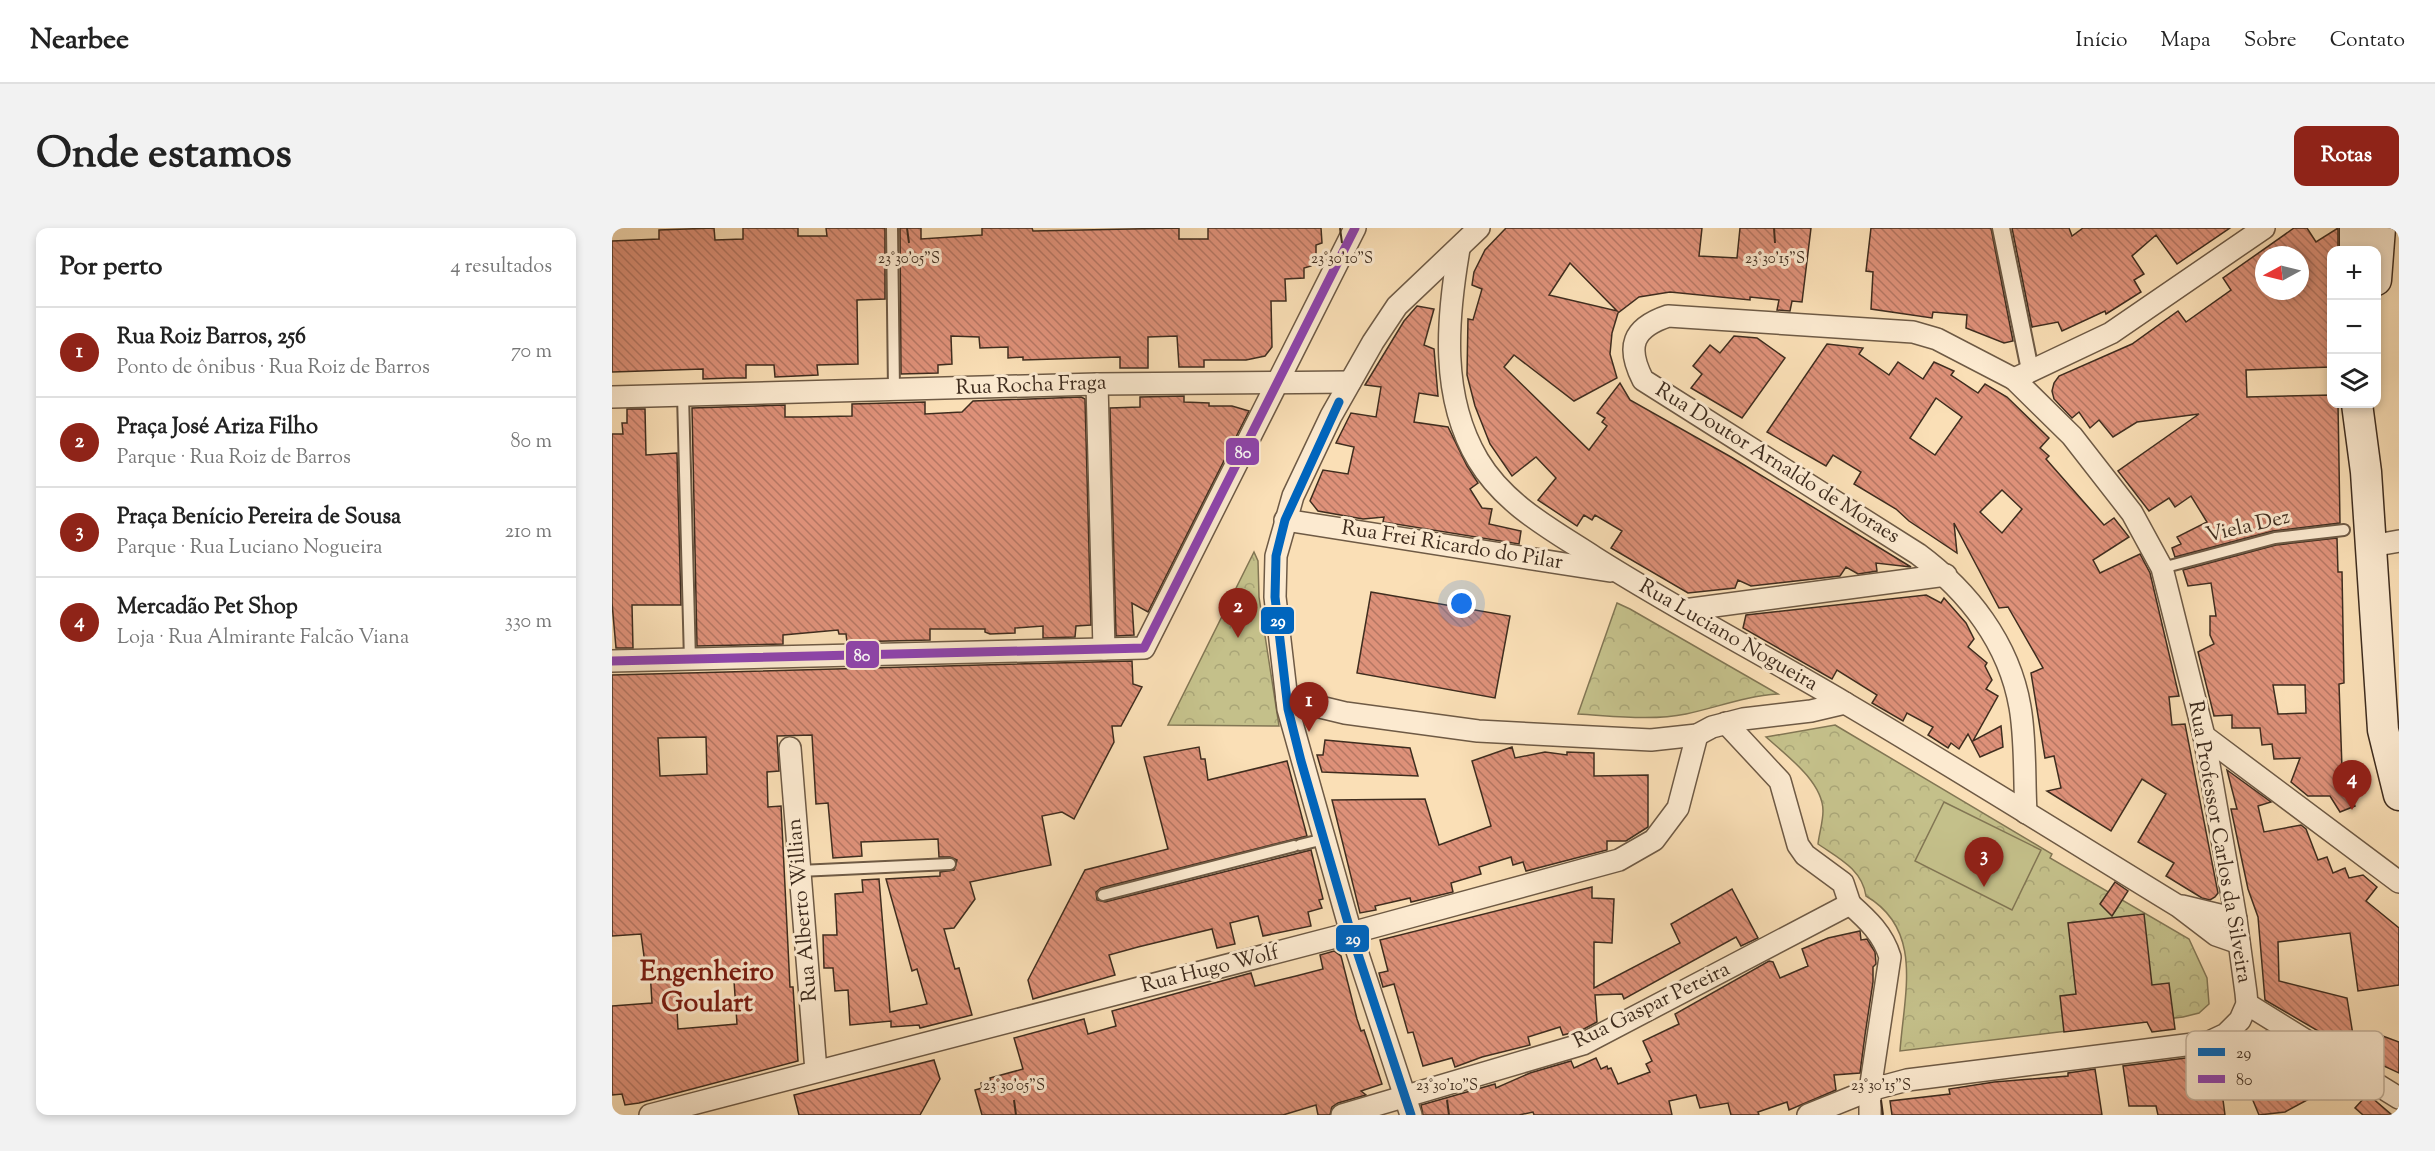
<!DOCTYPE html>
<html lang="pt">
<head>
<meta charset="utf-8">
<style>
  body { margin:0; font-family:"Sorts Mill Goudy",serif; background:#f2f2f2; color:#222 }
  .controls { position:absolute; right:18px; top:18px; display:grid; overflow:hidden; border-radius:12px; box-shadow:0 3px 9px #0003 }
  .controls button { width:54px; height:54px; display:grid; place-items:center; padding:0; border:0; border-bottom:2px solid #e0e0e0; background:#fff; color:#222; font:30px sans-serif }
  .compass { position:absolute; left:1643px; top:18px; width:54px; height:54px; border-radius:50%; background:#fff; box-shadow:0 3px 9px #0003; rotate:263deg }
  .you { position:absolute; left:850px; top:376px; width:21px; height:21px; margin:-15px; border:4px solid #fff; border-radius:50%; background:#1a73e8; box-shadow:0 0 0 9px #1a73e833 }
  .badge { display:grid; place-items:center; width:39px; height:39px; border-radius:50%; background:#8f2418; color:#fff; font-size:20px; font-weight:700 }
  .pin { position:absolute; translate:-50% -50px; filter:drop-shadow(0 2px 3px #0008) }
  .pin::after { content:''; position:absolute; top:32px; width:21px; height:18px; background:inherit; clip-path:polygon(0 0,100% 0,50% 100%) }
  .list { margin:0; padding:0; list-style:none }
  h2 { display:flex; justify-content:space-between; align-items:center; height:78px; margin:0; padding:0 24px; font-size:26px }
  h2 small { font-size:20px; font-weight:400; color:#767676 }
  .list li { display:grid; grid-template-columns:39px 1fr auto; gap:18px; align-items:center; box-sizing:border-box; height:90px; padding:0 24px; border-top:2px solid #e0e0e0 }
  .list b { display:block; font-size:22px; white-space:nowrap }
  .list p { margin:0; font-size:20px; white-space:nowrap; color:#767676 }
  .list em { font-size:20px; font-style:normal; color:#767676 }
  .icon { flex:none; width:33px; height:33px; fill:none; stroke:currentColor; stroke-width:2; stroke-linecap:round; stroke-linejoin:round }
  .map { position:relative; flex:none; width:1787px; height:887px; overflow:hidden; border-radius:12px }
  header { display:flex; align-items:center; gap:36px; box-sizing:border-box; height:84px; padding:0 30px; background:#fff; border-bottom:2px solid #e0e0e0 }
  header strong { font-size:28px }
  nav { display:flex; gap:33px; margin-inline-start:auto; font-size:21px }
  .intro { display:flex; align-items:center; justify-content:space-between; box-sizing:border-box; height:144px; padding:0 36px }
  h1 { margin:0; font-size:42px }
  .button { padding:15px 27px; border-radius:12px; background:#8f2418; color:#fff; font-size:21px; font-weight:700 }
  main { display:flex; gap:36px; padding:0 36px }
  aside { flex:1; background:#fff; border-radius:12px; box-shadow:0 3px 9px #0003 }
  .map>svg:first-child { display:block }
  .park { fill:url(#park-crowns); stroke:#827654; stroke-width:1.5 }
  .garden { fill:#c4c08a; stroke:#827654; stroke-width:1.5 }
  .building { fill:url(#building-back-hatch); stroke:#3f2d1f; stroke-width:1.5; fill-rule:evenodd }
  .lines { fill:none; stroke-linecap:round; stroke-linejoin:round }
  .service-casing { stroke:#6e5a45; stroke-width:14 }
  .pedestrian-casing { stroke:#6e5a45; stroke-width:20 }
  .minor-casing { stroke:#6e5a45; stroke-width:24 }
  .secondary-casing { stroke:#3f2d1f; stroke-width:33 }
  .service { stroke:#fcead0; stroke-width:10 }
  .pedestrian { stroke:#fcead0; stroke-width:16 }
  .minor { stroke:#fcead0; stroke-width:21 }
  .secondary { stroke:#fcead0; stroke-width:30 }
  .bus-1-casing { stroke:#fcead0; stroke-width:14 }
  .bus-2-casing { stroke:#fcead0; stroke-width:14 }
  .bus-1 { stroke:#0065bd; stroke-width:9 }
  .bus-2 { stroke:#8e44ad; stroke-width:9 }
  .ticks { fill:none; stroke:#3f2d1f; stroke-width:2 }
  .labels { text-anchor:middle; dominant-baseline:central; stroke-width:6; stroke-linejoin:round; paint-order:stroke }
  .street-label { font-size:21px; fill:#3f2d1f; stroke:#fcead0 }
  .district-label { font-size:27px; font-weight:bold; fill:#7a1f14; stroke:#fcead0 }
  .key { fill:#fcead0; stroke:#c3b19b; stroke-width:1.5 }
  .key-label { font-size:16px; fill:#3f2d1f }
  .ticks-label { font-size:15px; text-anchor:middle; fill:#3f2d1f; stroke:#fcead0; stroke-width:6; stroke-linejoin:round; paint-order:stroke }
  .line-badge { stroke:#fcead0; stroke-width:2 }
  .badge-label { font-size:16px; text-anchor:middle; font-weight:bold; fill:#fff }
</style>
</head>
<body>
<header>
<strong>Nearbee</strong>
<nav><a>Início</a><a>Mapa</a><a>Sobre</a><a>Contato</a></nav>
</header>
<div class="intro"><h1>Onde estamos</h1><a class="button">Rotas</a></div>
<main>
<aside>
<h2>Por perto<small>4 resultados</small></h2>
<ul class="list">
<li><span class="badge">1</span><div><b>Rua Roiz Barros, 256</b><p>Ponto de ônibus · Rua Roiz de Barros</p></div><em>70 m</em></li>
<li><span class="badge">2</span><div><b>Praça José Ariza Filho</b><p>Parque · Rua Roiz de Barros</p></div><em>80 m</em></li>
<li><span class="badge">3</span><div><b>Praça Benício Pereira de Sousa</b><p>Parque · Rua Luciano Nogueira</p></div><em>210 m</em></li>
<li><span class="badge">4</span><div><b>Mercadão Pet Shop</b><p>Loja · Rua Almirante Falcão Viana</p></div><em>330 m</em></li>
</ul>
</aside>
<div class="map">
<svg width="1787" height="887" viewBox="0 0 1787 887">
  <defs>
    <pattern id="park-crowns" width="20" height="18" patternUnits="userSpaceOnUse" patternTransform="scale(1.5)"><rect width="20" height="18" fill="#c4c08a"/><path d="M2 6a3 3 0 1 1 6 0M12 15a3 3 0 1 1 6 0" fill="none" stroke="#a9a577"/></pattern>
    <pattern id="building-back-hatch" width="6" height="6" patternUnits="userSpaceOnUse" patternTransform="scale(1.5)"><rect width="6" height="6" fill="#de9179"/><path d="M-1 5l2 2M0 0l6 6M5-1l2 2" fill="none" stroke="#b57763"/></pattern>
  </defs>
  <rect width="100%" height="100%" fill="#fadfb6"/>
  <filter id="stains"><feTurbulence type="fractalNoise" baseFrequency=".00333" numOctaves="4"/><feColorMatrix values="0 0 0 0 .2 0 0 0 0 .09 0 0 0 0 .02 0 0 0 .5 -.17"/></filter>
  <radialGradient id="worn" r=".72"><stop offset=".6" stop-color="#630" stop-opacity="0"/><stop offset="1" stop-color="#630" stop-opacity=".3"/></radialGradient>
  <g class="park">
    <polygon points="642,324 646,333 647,369 667,498 556,497"/>
    <path d="M1005,375L1018,381L1166,466C1134,468 1106,479 1074,486C1040,493 1002,488 966,486Z"/>
    <path d="M1223,497L1440,626L1438,630L1577,711L1595,750L1597,776L1587,785L1571,789L1288,823C1292,766 1312,702 1254,668C1250,641 1226,630 1206,616C1207,606 1211,594 1211,583C1211,554 1174,527 1154,509Z"/>
  </g>
  <polygon class="garden" points="1332,574 1429,622 1400,682 1303,633"/>
  <g class="building">
    <polygon points="102,0 103,12 131,11 131,0 186,0 186,8 215,8 214,0 273,0 273,71 245,72 246,136 205,137 206,147 163,149 162,137 134,137 134,150 118,150 91,151 91,141 0,144 0,13 47,11 47,2"/>
    <polygon points="288,0 309,0 309,11 370,7 370,0 420,0 421,3 567,0 567,11 596,11 596,0 709,0 710,15 704,17 704,28 699,28 699,38 692,40 692,50 673,51 674,73 659,73 660,119 653,128 634,132 592,132 592,139 567,139 565,108 536,109 536,140 508,140 508,129 411,132 411,129 396,130 396,119 368,120 367,109 339,108 340,136 326,137 326,145 289,146"/>
    <path d="M894,0H1090L1087,28L1125,30L1128,0H1199L1190,74L1180,73L1178,83L1165,82L1167,72L1138,69V72L1058,64L1027,69L1006,85L1000,105L998,126L1005,150L962,173L902,127L892,139L977,222L995,198L990,194L993,190L985,185L1008,155L1018,172L1119,229L1299,339L1264,335L1265,343L1246,346L1234,339L1228,348L1139,358L1126,352L1123,360L1076,365L999,320L1010,303L983,287L980,292L972,287L965,298L926,272L944,250L924,229L900,248L878,216L863,178L855,147L856,91L861,92L870,61L860,57L862,44L873,22ZM958,35L1005,83L937,67Z"/>
    <polygon points="1259,0 1379,0 1401,113 1392,115 1354,100 1355,87 1321,84 1320,90 1259,81 1261,44 1254,43"/>
    <polygon points="1400,0 1457,0 1460,8 1471,0 1618,0 1565,36 1544,7 1520,28 1532,46 1522,52 1529,64 1494,86 1493,83 1450,103 1446,94 1420,99"/>
    <path d="M1682,0H1695L1704,14L1726,0V22H1719V74H1717L1719,139L1634,142L1635,169L1719,167V176H1726L1728,295L1661,303L1563,329L1560,320L1569,316L1565,309L1595,294L1579,268L1563,279L1557,270L1537,283L1506,243L1587,186L1525,194L1501,209L1487,192L1478,200L1467,184L1460,190L1442,171L1440,163L1442,155L1447,148L1520,116L1566,83L1574,94L1619,62L1611,50ZM1652,27H1688V63H1652Z"/>
    <polygon points="805,78 822,81 812,117 822,121 826,168 807,165 802,194 836,199 855,238 866,255 858,261 870,280 880,281 877,296 909,303 907,316 771,294 772,289 751,291 706,283 698,273 711,242 736,246 742,219 724,215 739,185 764,189 769,159 753,157 792,93"/>
    <polygon points="1122,108 1145,110 1173,130 1130,190 1079,160 1090,146 1081,138 1098,117 1108,125"/>
    <path d="M1215,116L1251,120L1247,126L1277,147L1286,134L1311,151L1322,134L1342,143L1339,147L1366,165L1373,156L1395,169L1437,210L1428,220L1437,228L1434,231L1492,297L1502,290L1517,309L1481,332L1488,345L1528,326L1538,345L1567,468L1557,469L1560,497L1573,496L1606,665L1603,669L1598,672L1590,670L1554,648L1562,635L1526,614L1554,566L1530,551L1499,603L1435,563L1449,560L1442,528L1433,530L1419,445L1431,440L1396,379L1387,380L1342,295L1345,325L1297,293L1284,281L1242,256L1249,244L1221,227L1214,238L1155,204ZM1324,170L1350,189L1323,227L1298,210ZM1390,262L1410,281L1390,305L1368,284Z"/>
    <polygon points="572,168 572,174 597,175 597,178 620,178 637,183 536,384 520,375 522,407 504,408 498,180 528,179 528,169"/>
    <polygon points="469,169 473,171 479,397 464,398 463,409 431,410 431,398 403,400 403,405 378,406 373,404 373,401 318,401 318,412 235,414 234,406 227,406 226,402 171,407 171,416 85,418 80,180 173,177 173,189 192,189 240,188 240,176 313,174 313,186 350,184 361,173"/>
    <polygon points="15,181 33,181 34,227 65,225 69,377 20,377 21,420 4,420 0,375 0,206 11,206 10,195 15,195"/>
    <path d="M1725,310L1726,344H1730L1732,455L1727,456L1730,540H1743L1746,562H1737L1743,578L1728,584L1718,568H1696L1679,554L1688,530L1662,531L1660,516L1650,517L1648,500H1620V487L1602,488L1586,424L1602,416L1598,407V388H1604L1599,355L1576,358L1571,342L1664,317ZM1661,457H1693L1694,485L1666,486Z"/>
    <polygon points="759,364 898,388 883,470 745,445"/>
    <polygon points="1314,367 1329,375 1332,370 1354,395 1362,411 1356,419 1375,435 1373,438 1380,452 1374,461 1386,468 1361,513 1389,498 1391,519 1368,529 1356,506 1347,521 1339,515 1336,520 1316,507 1321,499 1295,485 1291,493 1260,475 1265,467 1225,442 1220,451 1131,400 1134,387"/>
    <path d="M520,433L521,456L530,459L509,498H500L502,514L462,591L450,584L430,588L439,637L358,654L363,671L342,700L332,701L343,741L347,740L360,787L308,800L307,797L279,799V793L238,797L236,762L223,763L221,740H212L211,707H225L223,666L251,664L250,652L267,651L278,784L315,776L305,741L300,743L274,651L328,648V644L342,642L345,632L338,629H327L326,611L249,614L250,628L221,630L216,575L204,576L200,507L165,508L167,543L155,544L156,579L169,578L178,759H181L186,833L27,875L13,877L10,866L0,867V778L40,775L38,743H34L29,706L0,708V447ZM94,509L95,546L48,548L46,510ZM113,741L114,754L122,753L125,796L66,801L63,744Z"/>
    <polygon points="713,512 798,520 806,548 710,544 705,527 711,527"/>
    <polygon points="587,519 589,531 593,531 596,552 675,533 695,608 489,660 484,664 485,672 493,674 699,622 711,671 707,672 710,680 696,684 699,698 651,708 646,688 618,695 623,716 605,720 600,701 526,719 497,727 503,747 421,771 416,752 473,642 556,621 532,529"/>
    <polygon points="900,519 903,530 933,524 955,527 955,524 982,525 982,548 1036,547 1036,599 1014,613 995,613 995,622 914,643 911,634 901,637 899,629 867,639 869,646 839,655 841,664 799,674 798,670 763,678 764,682 748,685 720,572 813,571 827,617 879,598 860,533"/>
    <polygon points="1615,542 1659,574 1646,578 1652,604 1689,597 1694,601 1706,632 1715,629 1721,645 1733,640 1737,650 1751,647 1765,659 1754,673 1787,700 1787,757 1746,763 1738,705 1666,714 1667,753 1735,770 1741,807 1763,819 1768,807 1787,814 1787,845 1744,825 1653,772 1646,689 1636,661 1619,581 1625,581"/>
    <polygon points="1503,654 1516,663 1500,688 1488,676"/>
    <polygon points="980,659 980,670 1002,671 1000,715 982,714 982,760 1068,715 1059,696 1120,661 1146,710 1129,718 1124,709 1012,771 1010,766 983,767 985,794 970,802 951,807 948,799 916,809 918,817 870,829 843,839 840,830 811,838 801,804 796,805 782,756 771,759 767,745 776,743 768,712"/>
    <polygon points="1532,686 1540,757 1557,755 1563,801 1540,804 1535,794 1452,804 1448,768 1464,766 1456,695"/>
    <polygon points="1248,703 1249,712 1255,711 1263,724 1264,736 1261,739 1261,754 1253,807 1248,845 1222,847 1224,862 1177,882 1175,874 1146,884 1147,887 1119,887 1116,875 1088,880 1084,867 1057,873 1060,887 922,887 921,884 907,887 811,887 809,877 883,856 884,860 918,845 959,833 962,840 984,830 989,841 995,838 996,841 999,840 1006,856 1038,844 1034,836 1040,833 1031,813 1067,796 1063,786 1157,733 1161,734 1168,750 1196,738 1190,721 1216,710"/>
    <polygon points="722,723 729,728 745,791 749,803 752,802 770,856 749,863 754,867 726,875 720,879 718,887 706,887 704,877 671,887 370,887 363,862 370,860 369,855 379,853 378,850 411,841 402,810 472,791 476,806 504,798 500,783 639,745 643,758 684,748 711,741 708,727"/>
    <polygon points="1654,803 1733,851 1727,864 1721,858 1673,884 1647,887 1620,822 1652,808 1650,805"/>
    <polygon points="1605,826 1613,887 1546,887 1544,878 1517,878 1511,838"/>
    <polygon points="322,832 328,851 308,887 187,887 182,867"/>
    <polygon points="1483,841 1490,887 1280,887 1278,873 1338,866 1337,861 1382,854 1456,848 1456,845"/>
    <polygon points="1753,869 1759,869 1780,887 1751,887 1743,880"/>
  </g>
  <g class="lines">
    <g class="service-casing">
      <g id="service">
        <polyline points="280,0 282,162"/>
        <polyline points="71,167 78,433"/>
        <polyline points="1550,340 1663,310 1732,302"/>
        <polyline points="688,617 712,611"/>
        <polyline points="187,643 338,636"/>
        <polyline points="491,667 682,618"/>
      </g>
    </g>
    <g class="pedestrian-casing">
      <polyline id="pedestrian" points="1389,0 1418,142"/>
    </g>
    <g class="minor-casing">
      <g id="minor">
        <path d="M847,21C835,91 828,168 866,232C893,277 939,301 982,329C1064,381 1150,426 1233,475C1345,541 1455,610 1566,678L1604,707L1627,715"/>
        <polyline points="485,156 492,421"/>
        <polyline points="0,169 485,156 738,154"/>
        <polyline points="673,292 998,343"/>
        <polyline points="1759,318 1787,313"/>
        <polyline points="1072,382 1334,347"/>
        <polyline points="0,433 532,420 743,0"/>
        <polyline points="675,471 733,485 866,503 1039,512 1085,507 1100,499 1131,491 1199,483 1233,475"/>
        <polyline points="1114,495 1168,553 1186,617 1193,627 1231,655 1238,676"/>
        <polyline points="1592,508 1787,654"/>
        <polyline points="178,520 204,843"/>
        <path d="M1414,585C1412,550 1414,513 1408,479C1397,415 1356,363 1306,326L1031,152C1014,119 1020,100 1056,88L1301,104L1325,111L1402,151L1499,105L1652,0"/>
        <path d="M1238,676C1256,692 1271,706 1278,729L1258,862V887"/>
        <polyline points="1570,678 1624,691"/>
        <polyline points="1635,776 1787,870"/>
        <polyline points="38,887 739,705 1007,632 1042,612 1066,580 1085,507"/>
        <polyline points="730,887 971,816 1238,676"/>
        <polyline points="799,887 739,705 676,481 663,369 664,328 681,268 719,188 761,114 785,78 867,0"/>
        <polyline points="1196,887 1258,862 1295,852 1597,814 1614,806 1628,792 1635,776 1634,765 1624,691 1592,508 1550,340 1520,285 1460,208 1402,151"/>
      </g>
    </g>
    <g class="secondary-casing">
      <g id="secondary">
        <polyline points="1743,22 1743,0"/>
        <polyline points="1764,52 1768,0"/>
        <polyline points="1745,176 1754,244 1771,502 1787,567"/>
      </g>
    </g>
    <use href="#service" class="service"/>
    <use href="#pedestrian" class="pedestrian"/>
    <use href="#minor" class="minor"/>
    <use href="#secondary" class="secondary"/>
    <g class="bus-1-casing">
      <polyline id="bus-1" points="727,174 673,292 664,328 663,369 676,481 689,533 739,705 799,887"/>
    </g>
    <g class="bus-2-casing">
      <polyline id="bus-2" points="0,433 532,420 743,0"/>
    </g>
    <use href="#bus-1" class="bus-1"/>
    <use href="#bus-2" class="bus-2"/>
  </g>
  <path class="ticks" d="M295,0L297,15M728,0L730,15M1162,0L1163,15M402,872L404,887M835,872L837,887M1269,872L1271,887"/>
  <g class="labels">
    <g class="street-label">
      <text transform="translate(419 158) rotate(-2)">Rua Rocha Fraga</text>
      <text transform="translate(1165 236) rotate(32)">Rua Doutor Arnaldo de Moraes</text>
      <text transform="translate(1636 299) rotate(-13)">Viela Dez</text>
      <text transform="translate(840 318) rotate(9)">Rua Frei Ricardo do Pilar</text>
      <text transform="translate(1116 408) rotate(30)">Rua Luciano Nogueira</text>
      <text transform="translate(1607 614) rotate(80)">Rua Professor Carlos da Silveira</text>
      <text transform="translate(191 682) rotate(-95)">Rua Alberto Willian</text>
      <text transform="translate(598 742) rotate(-14)">Rua Hugo Wolf</text>
      <text transform="translate(1040 778) rotate(-26)">Rua Gaspar Pereira</text>
    </g>
    <g class="district-label">
      <text x="95" y="745">Engenheiro<tspan x="95" dy="31">Goulart</tspan></text>
    </g>
  </g>
  <rect x="1574" y="803" width="198" height="69" rx="9" class="key"/>
  <rect x="1586" y="820" width="27" height="8" fill="#0065bd"/>
  <rect x="1586" y="847" width="27" height="8" fill="#8e44ad"/>
  <g class="key-label">
    <text x="1624" y="830">29</text>
    <text x="1624" y="857">80</text>
  </g>
  <g class="ticks-label">
    <text x="297" y="35">23°30'05"S</text>
    <text x="730" y="35">23°30'10"S</text>
    <text x="1163" y="35">23°30'15"S</text>
    <text x="402" y="862">23°30'05"S</text>
    <text x="835" y="862">23°30'10"S</text>
    <text x="1269" y="862">23°30'15"S</text>
  </g>
  <g class="line-badge">
    <rect x="613" y="209" width="35" height="29" rx="6" fill="#8e44ad"/>
    <rect x="648" y="378" width="35" height="29" rx="6" fill="#0065bd"/>
    <rect x="233" y="412" width="35" height="29" rx="6" fill="#8e44ad"/>
    <rect x="723" y="696" width="35" height="29" rx="6" fill="#0065bd"/>
  </g>
  <g class="badge-label">
    <text x="631" y="230">80</text>
    <text x="666" y="398">29</text>
    <text x="250" y="433">80</text>
    <text x="741" y="716">29</text>
  </g>
  <rect width="100%" height="100%" filter="url(#stains)"/>
  <rect width="100%" height="100%" fill="url(#worn)"/>
</svg>
<div class="controls">
<button>+</button>
<button>−</button>
<button><svg class="icon" aria-label="layers" viewBox="0 0 24 24"><path d="M12 4l9 5-9 5-9-5zM3 14l9 5 9-5"/></svg></button>
</div>
<svg class="compass" viewBox="-18 -18 36 36"><path d="M0-13l5 13h-10z" fill="#e53935"/><path d="M0 13l5-13h-10z" fill="#767676"/></svg>
<div class="you"></div>
<div class="pin badge" style="left:697px;top:504px">1</div>
<div class="pin badge" style="left:626px;top:410px">2</div>
<div class="pin badge" style="left:1372px;top:659px">3</div>
<div class="pin badge" style="left:1740px;top:582px">4</div>
</div>
</main>
</body>
</html>
